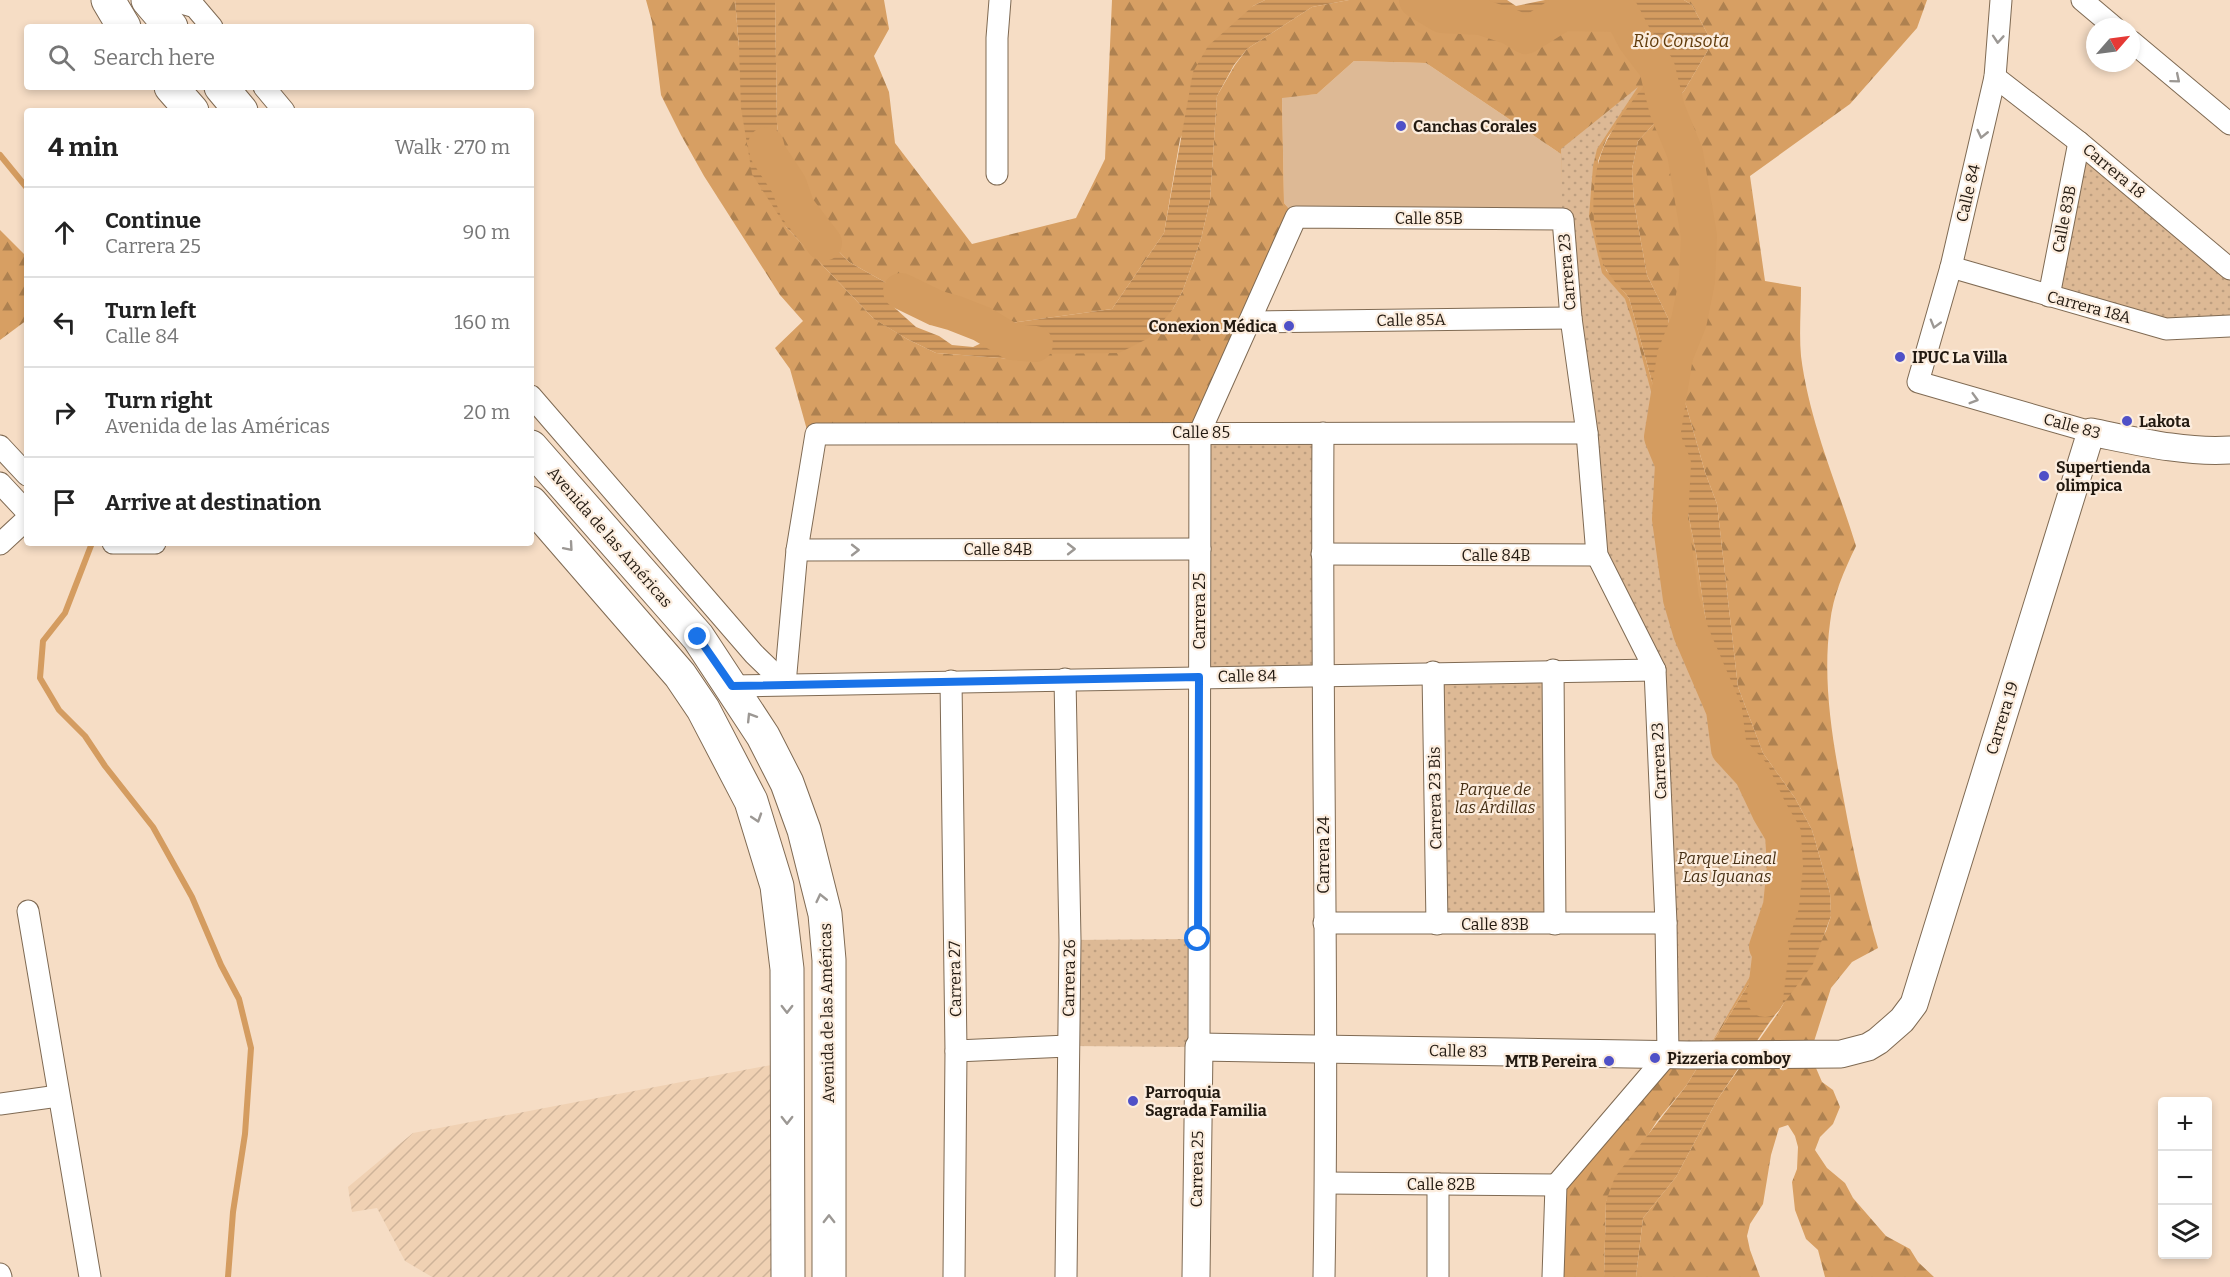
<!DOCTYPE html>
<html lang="en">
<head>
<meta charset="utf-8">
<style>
  body { margin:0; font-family:Bitter,serif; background:#f2f2f2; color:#222 }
  .controls { position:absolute; right:18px; bottom:18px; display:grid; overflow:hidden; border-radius:6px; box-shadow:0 3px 9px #0003 }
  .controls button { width:54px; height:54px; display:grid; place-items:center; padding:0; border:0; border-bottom:2px solid #e0e0e0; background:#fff; color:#222; font:30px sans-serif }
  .compass { position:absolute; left:2086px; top:18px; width:54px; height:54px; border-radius:50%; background:#fff; box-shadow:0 3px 9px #0003; rotate:62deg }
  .stop { position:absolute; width:18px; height:18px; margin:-14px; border:4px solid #1a73e8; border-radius:50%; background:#fff }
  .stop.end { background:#1a73e8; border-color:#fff; box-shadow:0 2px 6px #0008 }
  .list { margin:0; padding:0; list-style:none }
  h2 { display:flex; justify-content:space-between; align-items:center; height:78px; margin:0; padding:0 24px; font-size:26px }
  h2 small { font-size:20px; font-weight:400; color:#767676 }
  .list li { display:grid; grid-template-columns:39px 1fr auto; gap:18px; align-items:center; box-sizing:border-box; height:90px; padding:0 24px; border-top:2px solid #e0e0e0 }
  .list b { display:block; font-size:22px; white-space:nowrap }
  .list p { margin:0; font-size:20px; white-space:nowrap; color:#767676 }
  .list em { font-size:20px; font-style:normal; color:#767676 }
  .icon { flex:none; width:33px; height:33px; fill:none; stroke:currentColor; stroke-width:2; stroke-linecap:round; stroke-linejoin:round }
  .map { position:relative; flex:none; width:2230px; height:1277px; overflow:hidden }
  .search { position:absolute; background:#fff; box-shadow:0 3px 9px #0003; left:24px; top:24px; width:510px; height:66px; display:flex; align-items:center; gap:15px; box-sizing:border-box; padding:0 21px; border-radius:6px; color:#767676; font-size:22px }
  .panel { position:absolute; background:#fff; box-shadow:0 3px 9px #0003; left:24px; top:108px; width:510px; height:438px; border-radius:6px }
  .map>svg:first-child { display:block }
  .industrial { fill:url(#industrial-furrows) }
  .green { fill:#ddb995 }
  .forest { fill:url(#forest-firs) }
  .park { fill:url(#park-dots) }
  .water { fill:url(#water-rules); fill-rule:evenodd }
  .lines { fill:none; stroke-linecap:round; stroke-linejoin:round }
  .stream { stroke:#d49c60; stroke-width:6 }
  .river { stroke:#d49c60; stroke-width:36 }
  .minor-casing { stroke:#7f6a53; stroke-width:23 }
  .tertiary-casing { stroke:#7f6a53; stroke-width:29 }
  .primary-casing { stroke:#7f6a53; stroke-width:35 }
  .minor { stroke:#fff; stroke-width:21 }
  .tertiary { stroke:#fff; stroke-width:27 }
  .primary { stroke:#fff; stroke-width:33 }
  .oneway { stroke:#9c9894 }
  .route { stroke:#1a73e8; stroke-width:8 }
  .poi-dot { fill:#4f50c7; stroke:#fcedde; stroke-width:2 }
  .labels { text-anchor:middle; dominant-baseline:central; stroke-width:4.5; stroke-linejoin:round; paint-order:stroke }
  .poi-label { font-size:16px; font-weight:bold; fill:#231a11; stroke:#fcedde; text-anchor:start }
  .street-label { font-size:16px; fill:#231a11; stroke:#fcedde }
  .park-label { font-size:16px; font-style:italic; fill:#462f14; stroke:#fcedde }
  .water-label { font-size:18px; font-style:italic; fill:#613c0c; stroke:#fcedde }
</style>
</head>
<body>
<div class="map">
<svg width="2230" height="1277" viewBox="0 0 2230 1277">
  <defs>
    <pattern id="industrial-furrows" width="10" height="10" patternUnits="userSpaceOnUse" patternTransform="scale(1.5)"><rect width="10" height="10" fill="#f0d1b3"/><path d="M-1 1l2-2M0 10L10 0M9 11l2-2" fill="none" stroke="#ceb399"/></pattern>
    <pattern id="forest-firs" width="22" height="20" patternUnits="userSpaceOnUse" patternTransform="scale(1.5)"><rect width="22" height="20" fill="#d79f63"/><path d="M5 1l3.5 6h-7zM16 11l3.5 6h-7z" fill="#ae8150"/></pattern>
    <pattern id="park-dots" width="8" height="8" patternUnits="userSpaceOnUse" patternTransform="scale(1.5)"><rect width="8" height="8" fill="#ddb995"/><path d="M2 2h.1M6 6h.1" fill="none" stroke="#bd9e7f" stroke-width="1.8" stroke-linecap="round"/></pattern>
    <pattern id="water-rules" width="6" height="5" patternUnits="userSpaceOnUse" patternTransform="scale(1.5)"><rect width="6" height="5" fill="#d49c60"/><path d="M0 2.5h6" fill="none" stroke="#ac7e4e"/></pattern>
  </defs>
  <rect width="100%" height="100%" fill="#f6ddc5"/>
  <polygon class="industrial" points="787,1062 788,1277 432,1277 405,1261 377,1208 352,1212 348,1187 413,1133"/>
  <polygon class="green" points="1354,61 1426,63 1561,154 1563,219 1296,217 1284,203 1282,97 1317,94"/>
  <g class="forest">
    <polygon points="646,0 735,0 739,47 786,227 873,318 907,339 936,353 1013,359 1040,354 1173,309 1183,290 1201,239 1210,200 1217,96 1235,65 1247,49 1312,7 1349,0 1420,0 1481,17 1511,27 1526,36 1545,42 1597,13 1622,14 1641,22 1654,40 1657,68 1607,138 1598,161 1606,270 1629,298 1688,513 1696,553 1707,629 1712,713 1729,749 1773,808 1783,834 1789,865 1770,949 1686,1086 1657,1121 1606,1201 1604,1277 1553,1277 1556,1185 1668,1054 1655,670 1563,219 1561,154 1426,63 1354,61 1317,94 1282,98 1284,203 1296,217 1200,432 807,430 790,369 775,348 803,321 780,295 704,176 681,135 661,95 652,22"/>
    <polygon points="775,0 884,0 889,29 874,56 889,92 895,143 972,244 1076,218 1105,159 1112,0 1265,0 1253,6 1180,139 1164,233 1112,309 1011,323 897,289 849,262 797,208 789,185 781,153 777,124"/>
    <path d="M1684,0H1927L1917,28L1850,104L1750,176L1765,281L1801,287C1801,310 1799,334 1801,356C1809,421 1837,484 1856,546C1844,571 1833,595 1830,623C1822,683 1833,743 1844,801C1853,850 1864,900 1878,948L1852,962L1831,988L1810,1054L1822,1082L1833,1090L1840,1107L1833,1124L1820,1137L1815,1150L1827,1168L1845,1183L1853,1198L1886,1236L1910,1249L1918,1262L1934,1277H1825L1818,1250L1806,1239L1795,1210L1792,1182L1797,1169L1798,1147L1795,1136L1788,1125L1779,1128L1771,1155L1763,1204L1750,1224L1747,1236L1750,1250L1760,1277H1636L1643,1218L1676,1177L1717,1100L1778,1013L1826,931L1831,916L1830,893L1812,830L1795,798L1763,753L1738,687L1717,504L1705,472L1680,384L1668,318L1647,275L1634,203L1632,169L1638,141L1684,91L1708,50L1707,33L1692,5Z"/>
    <polygon points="0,230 27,257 27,320 0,340"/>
  </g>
  <g class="park">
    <polygon points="1638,87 1597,149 1593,166 1589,216 1602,273 1625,299 1635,330 1687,530 1702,622 1706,709 1739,769 1770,812 1785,866 1767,947 1707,1051 1672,1050 1664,677 1601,553 1562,211 1561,149"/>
    <polygon points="2079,142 2230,269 2230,326 2195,328 2049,296"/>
    <polygon points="1200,432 1323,433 1322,674 1199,677"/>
    <polygon points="1553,670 1555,924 1437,924 1433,672"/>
    <polygon points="1198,939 1199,1047 1068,1046 1070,940"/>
  </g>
  <g class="water">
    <path d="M735,0H775L777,124L781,153L789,185L797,208L849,262L897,289L1011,323L1112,309L1164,233L1193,72L1208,46L1253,6L1265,0H1349L1312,7L1247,49L1234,65L1217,96L1210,200L1201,239L1183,290L1173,309L1149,338L1119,353L1040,354L1013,359L936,353L907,339L874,319L786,227L752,174L741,108L739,47ZM887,301C920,303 966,312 993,331L988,340L973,347L952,345L939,336L916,327Z"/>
    <path d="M1420,0H1507L1516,6L1545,0H1684L1692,5L1707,33L1708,50L1684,91L1638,141L1632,169L1634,203L1647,275L1668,318L1680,384L1705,472L1717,504L1738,687L1763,753L1795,798L1812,830L1830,893L1831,916L1813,964L1769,1023L1717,1100L1676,1177L1643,1218L1636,1277H1604L1606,1201L1615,1177L1686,1086L1770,949L1789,865L1783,834L1773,808L1729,749L1712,713L1707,629L1696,553L1688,513L1629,298C1622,289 1611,279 1606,269C1589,234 1589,174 1607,140C1619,116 1641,90 1657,69L1654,40L1641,22L1622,14L1597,13L1545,42C1532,38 1523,33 1511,27C1482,14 1449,8 1420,0Z"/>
  </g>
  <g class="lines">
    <g class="stream">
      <polyline points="0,155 27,188"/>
      <polyline points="92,543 65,613 43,641 40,678 59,710 85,736 105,766 153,827 192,897 221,965 239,999 251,1048 245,1134 233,1212 228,1277"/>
    </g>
    <g class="river">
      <polyline points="1417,0 1442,15 1481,17 1511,27 1526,36 1563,13 1622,14 1635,39 1657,68 1667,109 1685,153 1699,236 1697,281 1689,321 1675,356 1662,437 1673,464 1670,519 1681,599 1691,633 1724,710 1729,749 1752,774 1770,812 1783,834 1785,866 1781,906 1767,947 1771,949 1765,999"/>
      <polyline points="766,145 768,153 789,185 797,208 824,243"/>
      <polyline points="901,291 936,308 954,313 982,324 1012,342 1035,344"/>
    </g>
    <g class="minor-casing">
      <g id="minor">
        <polyline points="171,0 195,7 212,27"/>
        <polyline points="2001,0 1995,77 1951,267 1918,382 2091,432"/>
        <polyline points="2082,0 2114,27"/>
        <polyline points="2131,41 2230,124"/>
        <polyline points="1995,77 2079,142 2230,269"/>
        <polyline points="264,87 284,111"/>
        <polyline points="997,174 997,38 1000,0"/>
        <polyline points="1951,267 2166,329 2230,326"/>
        <polyline points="2049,296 2079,142"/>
        <polyline points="1250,322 1571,318"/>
        <polyline points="531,396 754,654 785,684"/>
        <path d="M1323,433C1321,714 1329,996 1324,1277"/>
        <polyline points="0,446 27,475"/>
        <polyline points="0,483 27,512"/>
        <polyline points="113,543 155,543"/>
        <polyline points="0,544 27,519"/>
        <polyline points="797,550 1200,549"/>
        <polyline points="1322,554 1597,555"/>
        <polyline points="1553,670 1555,924"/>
        <polyline points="1433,672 1437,924"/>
        <polyline points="1065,679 1070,940 1066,1277"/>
        <polyline points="951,681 956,1051 954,1277"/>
        <polyline points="785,684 797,550 816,434 1587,433"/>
        <polyline points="731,686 1655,670"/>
        <polyline points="28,911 90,1277"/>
        <polyline points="1324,923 1666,923"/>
        <polyline points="1199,1047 1200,432 1296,217 1563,219 1571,318 1587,433 1597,555 1655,670 1666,923 1668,1054 1556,1185 1553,1277"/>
        <polyline points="956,1051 1068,1046"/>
        <polyline points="0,1104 58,1096"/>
        <polyline points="1326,1183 1556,1185"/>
        <polyline points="0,1274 1,1277"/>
        <polyline points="1438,1277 1438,1184"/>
      </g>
    </g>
    <g class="tertiary-casing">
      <path id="tertiary" d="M1196,1277L1199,1047L1689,1055L1841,1054L1868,1047L1878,1041L1902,1020L1914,1004L2091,432C2136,441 2184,453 2230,450"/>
    </g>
    <g class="primary-casing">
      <g id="primary">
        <polyline points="108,0 124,27"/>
        <polyline points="148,0 171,27"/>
        <polyline points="171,87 192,111"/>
        <polyline points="221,87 241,111"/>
        <polyline points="531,447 698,637 763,736 787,783 804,830 825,914 829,960 829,1277"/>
        <polyline points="531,503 680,675 703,709 751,801 777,886 787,969 788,1277"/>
      </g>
    </g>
    <use href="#minor" class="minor"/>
    <use href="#tertiary" class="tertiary"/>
    <use href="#primary" class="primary"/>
  </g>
  <defs><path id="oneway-chevron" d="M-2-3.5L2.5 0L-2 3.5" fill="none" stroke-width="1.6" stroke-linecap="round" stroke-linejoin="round" transform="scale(1.5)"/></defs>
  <g class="oneway">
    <use href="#oneway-chevron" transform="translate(1998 39) rotate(94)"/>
    <use href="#oneway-chevron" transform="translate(2176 79) rotate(40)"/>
    <use href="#oneway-chevron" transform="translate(1982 134) rotate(103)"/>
    <use href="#oneway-chevron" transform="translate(1935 324) rotate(106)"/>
    <use href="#oneway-chevron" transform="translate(1974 399) rotate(16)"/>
    <use href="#oneway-chevron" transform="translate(569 547) rotate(49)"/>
    <use href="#oneway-chevron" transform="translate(1071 549)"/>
    <use href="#oneway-chevron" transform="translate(855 550)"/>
    <use href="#oneway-chevron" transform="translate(751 717) rotate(-122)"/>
    <use href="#oneway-chevron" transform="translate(757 818) rotate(72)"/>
    <use href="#oneway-chevron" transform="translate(821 898) rotate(-103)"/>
    <use href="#oneway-chevron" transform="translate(787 1009) rotate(90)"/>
    <use href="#oneway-chevron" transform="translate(787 1120) rotate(90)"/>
    <use href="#oneway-chevron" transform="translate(829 1219) rotate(-90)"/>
  </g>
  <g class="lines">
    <polyline class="route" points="698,637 732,686 1199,677 1198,939"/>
  </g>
  <g class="poi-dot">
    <circle cx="1401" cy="126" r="6"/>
    <circle cx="1289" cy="326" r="6"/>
    <circle cx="1900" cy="357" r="6"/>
    <circle cx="2127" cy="421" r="6"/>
    <circle cx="2044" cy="476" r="6"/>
    <circle cx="1655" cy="1058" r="6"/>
    <circle cx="1609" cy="1061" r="6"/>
    <circle cx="1133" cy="1101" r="6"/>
  </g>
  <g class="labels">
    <g class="poi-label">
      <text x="1413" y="126">Canchas Corales</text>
      <text x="1277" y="326" text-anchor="end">Conexion Médica</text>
      <text x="1912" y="357">IPUC La Villa</text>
      <text x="2139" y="421">Lakota</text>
      <text x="2056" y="467">Supertienda<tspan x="2056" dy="18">olimpica</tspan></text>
      <text x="1667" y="1058">Pizzeria comboy</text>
      <text x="1597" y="1061" text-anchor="end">MTB Pereira</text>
      <text x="1145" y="1092">Parroquia<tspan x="1145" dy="18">Sagrada Familia</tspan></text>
    </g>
    <g class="street-label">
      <text transform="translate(2114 171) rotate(40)">Carrera 18</text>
      <text transform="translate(1968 193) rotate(-77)">Calle 84</text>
      <text x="1429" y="218">Calle 85B</text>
      <text transform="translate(2064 219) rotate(-79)">Calle 83B</text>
      <text transform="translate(1567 272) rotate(-95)">Carrera 23</text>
      <text transform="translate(2089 307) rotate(15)">Carrera 18A</text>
      <text transform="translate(1411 320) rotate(-1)">Calle 85A</text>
      <text transform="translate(2072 426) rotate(15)">Calle 83</text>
      <text x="1201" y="432">Calle 85</text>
      <text transform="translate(610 537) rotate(49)">Avenida de las Américas</text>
      <text x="998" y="549">Calle 84B</text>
      <text x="1496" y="555">Calle 84B</text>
      <text transform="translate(1199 611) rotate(-90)">Carrera 25</text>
      <text transform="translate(1247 676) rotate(-1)">Calle 84</text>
      <text transform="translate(2002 718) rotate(-73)">Carrera 19</text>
      <text transform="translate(1659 761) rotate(-93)">Carrera 23</text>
      <text transform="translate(1435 798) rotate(-91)">Carrera 23 Bis</text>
      <text transform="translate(1323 855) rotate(-90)">Carrera 24</text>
      <text x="1495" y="924">Calle 83B</text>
      <text transform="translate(1069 978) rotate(-89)">Carrera 26</text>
      <text transform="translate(955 979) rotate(-91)">Carrera 27</text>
      <text transform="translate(827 1013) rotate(-91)">Avenida de las Américas</text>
      <text transform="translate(1458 1051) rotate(1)">Calle 83</text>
      <text transform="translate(1197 1169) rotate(-89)">Carrera 25</text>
      <text x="1441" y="1184">Calle 82B</text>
    </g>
    <g class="park-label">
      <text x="1495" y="789">Parque de<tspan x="1495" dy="18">las Ardillas</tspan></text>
      <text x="1727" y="858">Parque Lineal<tspan x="1727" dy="18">Las Iguanas</tspan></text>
    </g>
    <g class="water-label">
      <text x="1681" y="41">Rio Consota</text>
    </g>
  </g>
</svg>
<div class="controls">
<button>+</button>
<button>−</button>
<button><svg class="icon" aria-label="layers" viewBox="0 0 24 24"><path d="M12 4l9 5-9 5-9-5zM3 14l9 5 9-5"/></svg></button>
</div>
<svg class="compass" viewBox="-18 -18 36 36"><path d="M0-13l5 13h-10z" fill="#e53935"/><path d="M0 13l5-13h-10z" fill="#767676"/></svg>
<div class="stop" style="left:1198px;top:939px"></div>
<div class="stop end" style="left:698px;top:637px"></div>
<div class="search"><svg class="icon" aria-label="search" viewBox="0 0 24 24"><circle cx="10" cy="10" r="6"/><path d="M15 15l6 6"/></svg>Search here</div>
<section class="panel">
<h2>4 min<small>Walk · 270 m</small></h2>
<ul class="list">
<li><svg class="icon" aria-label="ahead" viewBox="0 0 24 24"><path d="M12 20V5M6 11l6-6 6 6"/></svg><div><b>Continue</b><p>Carrera 25</p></div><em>90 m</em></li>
<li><svg class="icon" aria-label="left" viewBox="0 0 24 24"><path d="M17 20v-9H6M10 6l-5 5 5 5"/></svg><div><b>Turn left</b><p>Calle 84</p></div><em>160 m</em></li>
<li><svg class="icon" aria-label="right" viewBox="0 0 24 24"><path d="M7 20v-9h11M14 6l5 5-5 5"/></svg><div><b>Turn right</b><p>Avenida de las Américas</p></div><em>20 m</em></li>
<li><svg class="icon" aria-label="arrive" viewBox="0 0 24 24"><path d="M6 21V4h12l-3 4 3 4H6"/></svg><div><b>Arrive at destination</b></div></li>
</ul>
</section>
</div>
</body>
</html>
